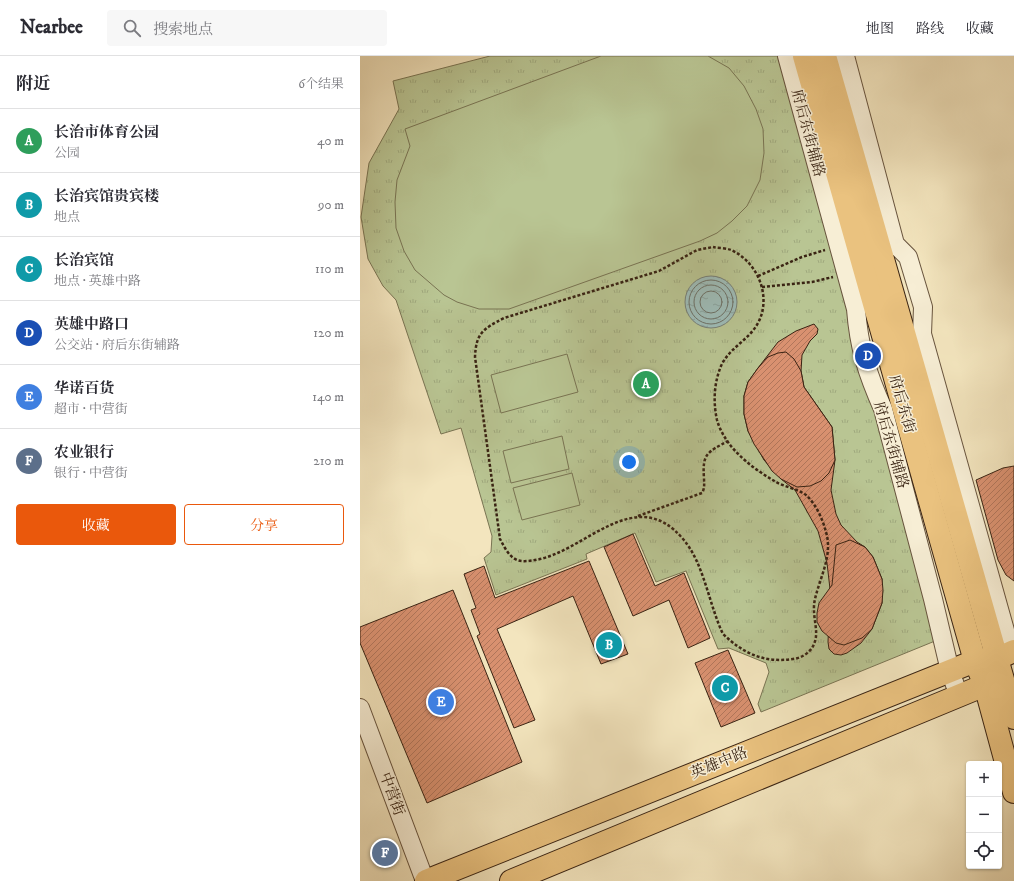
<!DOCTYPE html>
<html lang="zh">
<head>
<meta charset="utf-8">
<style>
  body { margin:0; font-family:"IM FELL DW Pica","Noto Serif SC",serif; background:#f7f7f7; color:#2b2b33 }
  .controls { position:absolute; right:12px; bottom:12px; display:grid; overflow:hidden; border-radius:4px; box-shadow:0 1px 3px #0004 }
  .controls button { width:36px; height:36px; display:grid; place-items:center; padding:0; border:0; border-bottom:1px solid #e1e1e2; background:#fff; color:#2b2b33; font:20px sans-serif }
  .you { position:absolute; left:269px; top:406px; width:14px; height:14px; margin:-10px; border:3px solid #fff; border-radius:50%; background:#1a73e8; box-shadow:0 0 0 6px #1a73e833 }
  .badge { display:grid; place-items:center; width:26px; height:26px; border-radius:50%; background:#ea580c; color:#fff; font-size:13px; font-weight:700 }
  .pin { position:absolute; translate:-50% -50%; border:2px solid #fff; box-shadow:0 1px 4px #0006 }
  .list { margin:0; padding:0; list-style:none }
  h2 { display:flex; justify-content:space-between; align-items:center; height:52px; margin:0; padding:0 16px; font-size:17px }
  h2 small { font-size:13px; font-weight:400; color:#7c7c81 }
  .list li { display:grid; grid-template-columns:26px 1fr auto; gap:12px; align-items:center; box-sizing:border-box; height:64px; padding:0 16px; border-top:1px solid #e1e1e2 }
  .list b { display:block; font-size:15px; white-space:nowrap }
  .list p { margin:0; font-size:13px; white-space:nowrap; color:#7c7c81 }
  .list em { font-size:13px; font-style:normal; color:#7c7c81 }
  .actions { display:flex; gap:8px; padding:12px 16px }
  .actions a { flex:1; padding:9px 0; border:1px solid #ea580c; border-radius:4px; text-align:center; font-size:14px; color:#ea580c }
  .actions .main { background:#ea580c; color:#fff }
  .icon { flex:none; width:22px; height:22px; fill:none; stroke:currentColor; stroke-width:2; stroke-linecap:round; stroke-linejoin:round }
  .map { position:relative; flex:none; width:654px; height:825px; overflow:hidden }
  header { display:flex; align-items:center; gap:24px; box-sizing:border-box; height:56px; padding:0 20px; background:#fff; border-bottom:1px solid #e1e1e2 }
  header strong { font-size:19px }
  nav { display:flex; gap:22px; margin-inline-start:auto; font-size:14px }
  .search { width:280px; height:36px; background:#f7f7f7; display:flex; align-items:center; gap:10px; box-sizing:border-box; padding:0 14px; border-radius:4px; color:#7c7c81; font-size:15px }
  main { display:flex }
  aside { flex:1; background:#fff }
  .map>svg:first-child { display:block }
  .grass { fill:url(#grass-tufts); stroke:#797453 }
  .pitch { fill:#b9c593; stroke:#797453 }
  .water { fill:url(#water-ripples); stroke:#767f77 }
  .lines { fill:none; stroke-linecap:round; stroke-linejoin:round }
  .shore { stroke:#6c7066; stroke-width:1 }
  .building { fill:url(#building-hatch); stroke:#392313 }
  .minor-casing { stroke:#68543e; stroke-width:20 }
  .major-casing { stroke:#392313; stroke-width:24 }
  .path { stroke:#392313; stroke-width:2.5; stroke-dasharray:3 2; stroke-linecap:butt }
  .minor { stroke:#f7eed5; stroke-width:18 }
  .major { stroke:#eac27f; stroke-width:22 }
  .labels { text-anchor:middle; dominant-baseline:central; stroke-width:3; stroke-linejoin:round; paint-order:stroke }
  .street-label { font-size:15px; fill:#392313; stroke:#f7eed5 }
</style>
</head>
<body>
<header>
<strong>Nearbee</strong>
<div class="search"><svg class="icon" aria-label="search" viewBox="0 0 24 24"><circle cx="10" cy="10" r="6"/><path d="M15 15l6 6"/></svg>搜索地点</div>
<nav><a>地图</a><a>路线</a><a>收藏</a></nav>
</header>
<main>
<aside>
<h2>附近<small>6个结果</small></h2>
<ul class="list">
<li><span class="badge" style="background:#2e9e5b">A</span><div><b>长治市体育公园</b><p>公园</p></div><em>40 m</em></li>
<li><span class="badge" style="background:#0f9aa8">B</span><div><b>长治宾馆贵宾楼</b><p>地点</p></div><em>90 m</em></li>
<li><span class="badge" style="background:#0f9aa8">C</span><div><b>长治宾馆</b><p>地点 · 英雄中路</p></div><em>110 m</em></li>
<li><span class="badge" style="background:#1a4fb4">D</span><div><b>英雄中路口</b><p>公交站 · 府后东街辅路</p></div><em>120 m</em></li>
<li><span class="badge" style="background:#3f7fe0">E</span><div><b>华诺百货</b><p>超市 · 中营街</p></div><em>140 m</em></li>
<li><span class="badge" style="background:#5c6f8a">F</span><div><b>农业银行</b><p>银行 · 中营街</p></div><em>210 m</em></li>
</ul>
<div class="actions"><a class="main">收藏</a><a>分享</a></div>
</aside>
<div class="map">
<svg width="654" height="825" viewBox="0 0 654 825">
  <defs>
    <pattern id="grass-tufts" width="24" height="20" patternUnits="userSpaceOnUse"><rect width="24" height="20" fill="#b9c593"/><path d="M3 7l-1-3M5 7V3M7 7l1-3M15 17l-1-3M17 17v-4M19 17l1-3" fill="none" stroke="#a0a97e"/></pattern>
    <pattern id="water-ripples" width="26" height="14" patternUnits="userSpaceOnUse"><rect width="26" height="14" fill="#9ebdb9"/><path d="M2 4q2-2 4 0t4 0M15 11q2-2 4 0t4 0" fill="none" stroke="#89a29e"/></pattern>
    <pattern id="building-hatch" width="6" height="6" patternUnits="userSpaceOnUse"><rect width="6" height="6" fill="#d99170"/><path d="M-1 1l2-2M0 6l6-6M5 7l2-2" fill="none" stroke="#b1765b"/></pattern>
  </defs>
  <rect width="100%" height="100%" fill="#f3e5be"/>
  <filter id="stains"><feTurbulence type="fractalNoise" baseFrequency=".005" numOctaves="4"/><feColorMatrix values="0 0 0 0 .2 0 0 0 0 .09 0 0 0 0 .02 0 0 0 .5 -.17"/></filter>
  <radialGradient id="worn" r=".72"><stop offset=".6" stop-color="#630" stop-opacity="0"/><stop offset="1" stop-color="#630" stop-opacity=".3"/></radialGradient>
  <polygon class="grass" points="130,0 421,0 514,341 575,585 401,656 398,648 409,616 406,607 369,592 358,593 326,515 296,526 275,477 226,498 227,503 136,539 124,502 131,496 132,480 101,372 81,378 36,244 23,230 8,203 1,161 9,107 39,53 33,25"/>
  <g class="pitch">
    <polygon points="241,0 348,0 369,12 384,30 396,53 403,73 404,97 400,124 387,150 372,165 357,177 340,185 149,253 119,253 97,246 84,239 55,214 44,195 36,172 35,146 37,124 50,90 45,73"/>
    <polygon points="207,298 218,336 141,357 131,319"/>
    <polygon points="202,380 209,413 151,427 143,395"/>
    <polygon points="212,417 220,449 162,464 153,432"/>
  </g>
  <circle class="water" cx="351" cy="246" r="26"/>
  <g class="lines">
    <g class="shore">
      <circle cx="351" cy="246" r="22"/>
      <circle cx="351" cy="246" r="17"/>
      <circle cx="351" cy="246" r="11"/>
    </g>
  </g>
  <g class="building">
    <polygon points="454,268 458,273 457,278 450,285 442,299 441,315 444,331 472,371 475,404 471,434 476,458 481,469 497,486 505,491 513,501 522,523 522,547 512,573 501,587 487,597 481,599 474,598 469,593 468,586 470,533 467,507 458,475 435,434 421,423 404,404 388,375 384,358 384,340 388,326 398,312 418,286 436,275"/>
    <polygon points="426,296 434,303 441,315 444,331 472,371 475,404 469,417 461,425 450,430 437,431 421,423 412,415 394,388 388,375 384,358 384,340 388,326 398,312 408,301 418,297"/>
    <polygon points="654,410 654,525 646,519 638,504 616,424 643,412"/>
    <polygon points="273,478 295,530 324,517 350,582 328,592 309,544 273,560 244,491"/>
    <polygon points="490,484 505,491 513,501 522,523 523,534 522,547 512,573 502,582 484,589 476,587 462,575 457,566 457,557 459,547 472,529 476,489"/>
    <polygon points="229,505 268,598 241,608 213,540 137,573 175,664 154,672 117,580 120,578 111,554 116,552 104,518 124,510 135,542"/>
    <polygon points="93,534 162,706 67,747 0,587 0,571"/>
    <polygon points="368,594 395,657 361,671 335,607"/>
  </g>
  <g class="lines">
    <g class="minor-casing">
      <g id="minor">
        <path d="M427,0L496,253C499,292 507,317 523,353L573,543L590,615L599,640"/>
        <polyline points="485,0 535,188 548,201 563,251 562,278 651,596"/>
        <polyline points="0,652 65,825"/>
      </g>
    </g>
    <g class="major-casing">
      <g id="major">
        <polyline points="444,0 615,605 625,629 654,736"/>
        <polyline points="465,0 654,662"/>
        <polyline points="66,825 615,605 636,603 654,595"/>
        <polyline points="151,825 625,629 636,620"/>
      </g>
    </g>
    <g class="path">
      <path d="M353,191C358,192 366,192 371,194C398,206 412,241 398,267C389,284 369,292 361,310C354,327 353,346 357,364C365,392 392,412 416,426C425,431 438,433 446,439C456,448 463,464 466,476C473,499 460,521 455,543C451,560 460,575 454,588C451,596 442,602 433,603C404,607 384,598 363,578C349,549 344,507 323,483C275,426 224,497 175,504C169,505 162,506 157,504C148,500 144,490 140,483L115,301C116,277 123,273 144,262L299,215L337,194Z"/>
      <polyline points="398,220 442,201 465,194"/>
      <polyline points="402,231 452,226 473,221"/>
      <path d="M278,460L342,437C345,432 344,428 344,422C342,397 348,396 368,385"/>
    </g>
    <use href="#minor" class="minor"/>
    <use href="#major" class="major"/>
  </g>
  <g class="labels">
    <g class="street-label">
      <text transform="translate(448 77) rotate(75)">府后东街辅路</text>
      <text transform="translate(542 348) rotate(74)">府后东街</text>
      <text transform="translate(531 389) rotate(74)">府后东街辅路</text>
      <text transform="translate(359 707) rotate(-22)">英雄中路</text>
      <text transform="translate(32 738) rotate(70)">中营街</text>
    </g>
  </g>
  <rect width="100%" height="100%" filter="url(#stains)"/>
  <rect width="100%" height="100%" fill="url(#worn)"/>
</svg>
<div class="controls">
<button>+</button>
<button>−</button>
<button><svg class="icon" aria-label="locate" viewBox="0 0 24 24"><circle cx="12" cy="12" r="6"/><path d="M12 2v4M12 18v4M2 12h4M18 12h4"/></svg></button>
</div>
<div class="you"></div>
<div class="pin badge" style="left:286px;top:328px;background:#2e9e5b">A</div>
<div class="pin badge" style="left:249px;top:589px;background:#0f9aa8">B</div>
<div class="pin badge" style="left:365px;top:632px;background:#0f9aa8">C</div>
<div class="pin badge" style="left:508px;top:300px;background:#1a4fb4">D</div>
<div class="pin badge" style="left:81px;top:646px;background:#3f7fe0">E</div>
<div class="pin badge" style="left:25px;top:797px;background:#5c6f8a">F</div>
</div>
</main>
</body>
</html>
